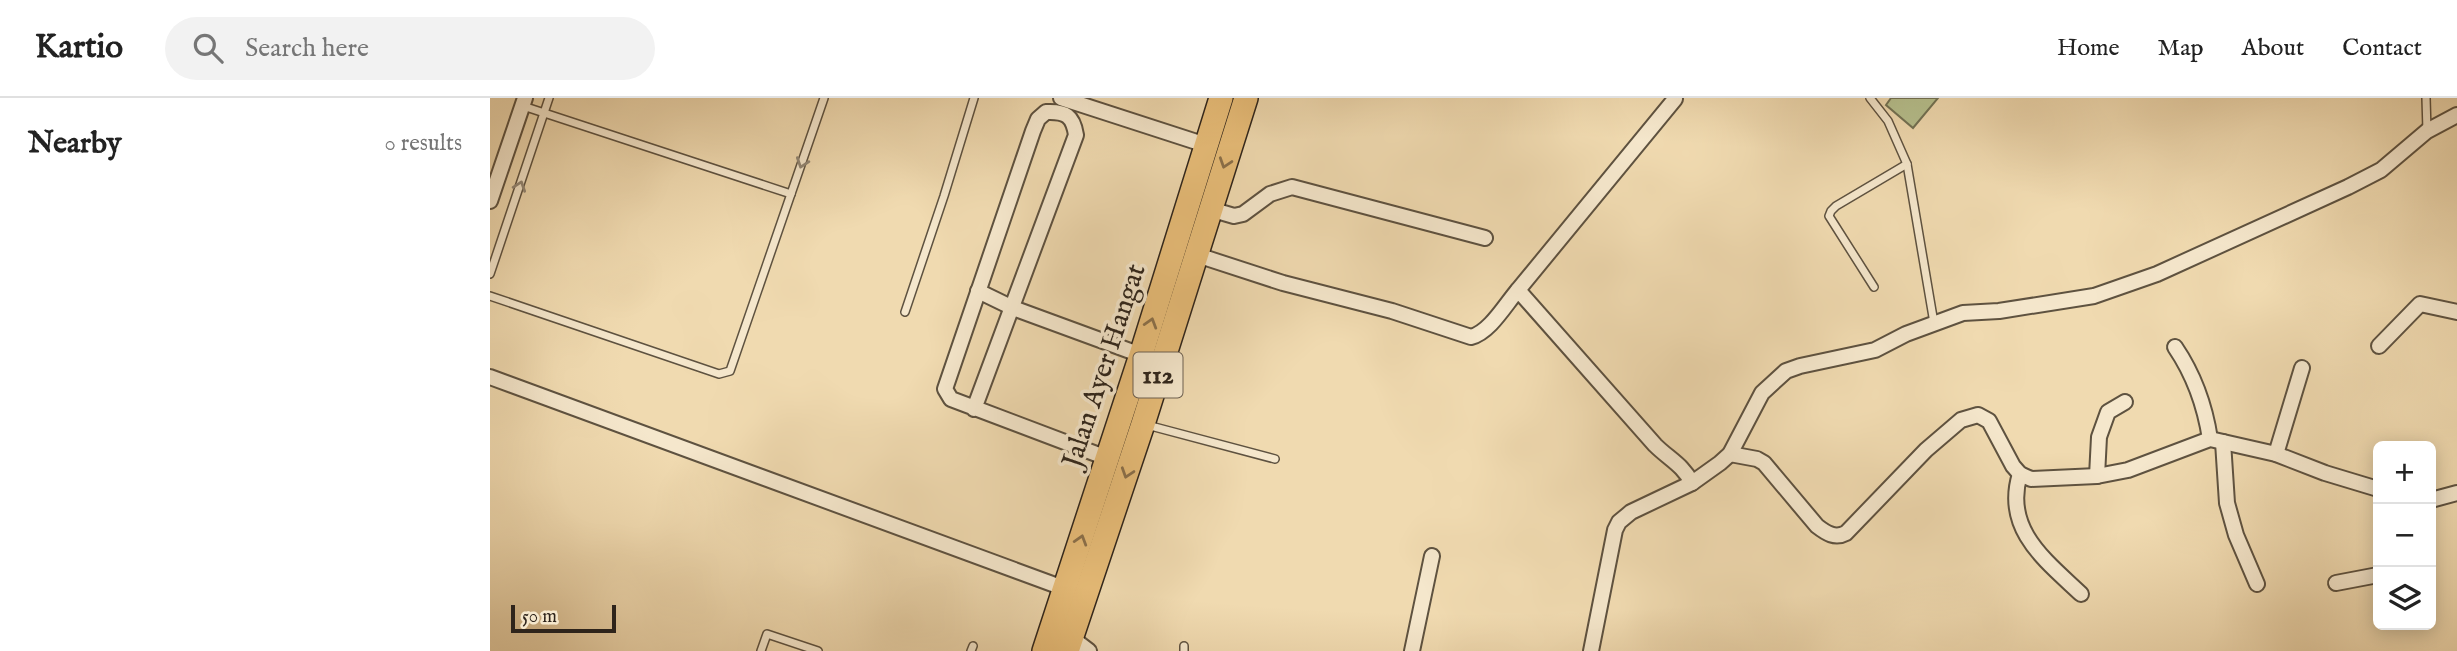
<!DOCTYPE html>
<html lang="en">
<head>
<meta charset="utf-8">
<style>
  body { margin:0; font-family:"IM FELL English",serif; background:#f2f2f2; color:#222 }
  .controls { position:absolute; right:21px; bottom:21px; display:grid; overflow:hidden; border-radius:10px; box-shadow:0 4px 18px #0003 }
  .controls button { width:63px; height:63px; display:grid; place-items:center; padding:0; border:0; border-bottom:2px solid #e0e0e0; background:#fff; color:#222; font:35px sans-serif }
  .scale { position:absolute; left:21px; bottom:18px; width:105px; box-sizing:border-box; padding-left:7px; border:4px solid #2e241b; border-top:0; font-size:19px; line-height:24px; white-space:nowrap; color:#2e241b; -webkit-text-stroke:5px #f5e7cc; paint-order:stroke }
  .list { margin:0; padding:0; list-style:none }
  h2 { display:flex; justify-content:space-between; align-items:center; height:91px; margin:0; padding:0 28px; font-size:30px }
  h2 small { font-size:23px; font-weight:400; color:#767676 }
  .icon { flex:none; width:38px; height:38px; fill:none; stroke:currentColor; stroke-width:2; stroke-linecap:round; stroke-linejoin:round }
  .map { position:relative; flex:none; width:1967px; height:553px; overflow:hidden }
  header { display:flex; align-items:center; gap:42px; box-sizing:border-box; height:98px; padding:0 35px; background:#fff; border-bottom:2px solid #e0e0e0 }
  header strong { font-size:33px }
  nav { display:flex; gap:38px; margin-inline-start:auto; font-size:24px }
  .search { width:490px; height:63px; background:#f2f2f2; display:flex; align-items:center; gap:18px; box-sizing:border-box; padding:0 24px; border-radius:38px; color:#767676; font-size:26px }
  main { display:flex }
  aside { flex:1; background:#fff }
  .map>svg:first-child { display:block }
  .green { fill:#b6c08e; stroke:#727254; stroke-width:2 }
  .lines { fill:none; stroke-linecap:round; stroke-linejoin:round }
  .lane-casing { stroke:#5e5240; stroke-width:10 }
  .street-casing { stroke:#5e5240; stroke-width:18 }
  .primary-casing { stroke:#2e241b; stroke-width:26 }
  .lane { stroke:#f5e7cc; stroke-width:7 }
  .street { stroke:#f5e7cc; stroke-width:14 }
  .primary { stroke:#e8bd78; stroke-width:23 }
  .oneway { stroke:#928674 }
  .oneway2 { stroke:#8b704a }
  .labels { text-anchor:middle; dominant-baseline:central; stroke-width:7; stroke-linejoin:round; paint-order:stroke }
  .shield { fill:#f5e7cc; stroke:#6a5e50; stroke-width:2 }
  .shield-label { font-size:26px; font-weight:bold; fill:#2e241b }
  .street-label { font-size:28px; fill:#2e241b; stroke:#f5e7cc }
</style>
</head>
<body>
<header>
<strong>Kartio</strong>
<div class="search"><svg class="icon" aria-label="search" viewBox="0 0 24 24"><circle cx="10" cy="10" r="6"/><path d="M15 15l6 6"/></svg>Search here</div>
<nav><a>Home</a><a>Map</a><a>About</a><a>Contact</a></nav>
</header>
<main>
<aside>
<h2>Nearby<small>0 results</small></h2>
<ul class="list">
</ul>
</aside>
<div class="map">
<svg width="1967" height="553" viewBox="0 0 1967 553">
  <rect width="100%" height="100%" fill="#f0dab0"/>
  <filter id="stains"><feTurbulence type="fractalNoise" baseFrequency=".00286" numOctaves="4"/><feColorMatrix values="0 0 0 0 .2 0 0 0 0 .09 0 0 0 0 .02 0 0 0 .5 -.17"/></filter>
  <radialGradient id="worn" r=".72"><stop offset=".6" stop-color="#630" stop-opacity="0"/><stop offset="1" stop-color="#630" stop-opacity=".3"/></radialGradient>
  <polygon class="green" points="1401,0 1448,0 1423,30 1396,7"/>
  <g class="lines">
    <g class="lane-casing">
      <g id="lane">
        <polyline points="1380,0 1398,23 1417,66 1444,225"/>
        <polyline points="1936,0 1937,33"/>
        <polyline points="33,8 301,96"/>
        <polyline points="0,176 59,0"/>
        <polyline points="1384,189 1339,118 1341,113 1346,108 1417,66"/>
        <polyline points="0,198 229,276 240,273 334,0"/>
        <polyline points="415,214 454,98 484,0"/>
        <polyline points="657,327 785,361"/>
        <polyline points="271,553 277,536 328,553"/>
        <polyline points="481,553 483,548"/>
        <polyline points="694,553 694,548"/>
      </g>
    </g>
    <g class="street-casing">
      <g id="street">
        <polyline points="571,0 716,47"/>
        <polyline points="0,103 35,0"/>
        <polyline points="720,111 744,118 753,116 780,96 802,89 995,140"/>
        <path d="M707,157L793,185L902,213L981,239C1000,234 1015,207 1028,192L1165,347C1179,361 1193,367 1202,385"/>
        <polyline points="1028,192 1185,1"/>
        <polyline points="488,193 523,210 651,257"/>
        <polyline points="1889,248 1930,206 1967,214"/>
        <path d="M1685,249C1704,277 1715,308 1720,341"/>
        <polyline points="0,279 576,491"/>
        <path d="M484,311L586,37C583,18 576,13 556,14L548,21L543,33L455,291L461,301L617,360"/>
        <polyline points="1733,344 1737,405 1746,437 1767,486"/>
        <path d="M1240,356L1267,361L1274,365L1327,428C1336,435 1345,441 1356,435L1436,352L1471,322L1488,317L1499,323L1523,368L1530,376L1541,381L1607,378L1638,372L1720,341L1786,356L1835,375L1888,391"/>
        <polyline points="1786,356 1812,270"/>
        <path d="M1530,376C1513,431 1555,462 1591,496"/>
        <polyline points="1607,378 1609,339 1618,314 1635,304"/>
        <polyline points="1941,402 1967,395"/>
        <polyline points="1846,485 1888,477"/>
        <polyline points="582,540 599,553"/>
        <polyline points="922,553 942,458"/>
        <polyline points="1101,553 1125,432 1129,424 1141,414 1202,385 1230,365 1240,356 1272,295 1296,273 1310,268 1385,252 1416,236 1473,215 1509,213 1604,198 1667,176 1858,89 1891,72 1937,33 1967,17"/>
      </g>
    </g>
    <g class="primary-casing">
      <g id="primary">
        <polyline points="554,553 651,257 731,0"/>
        <polyline points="577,553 653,326 756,0"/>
      </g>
    </g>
    <use href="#lane" class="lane"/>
    <use href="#street" class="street"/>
    <use href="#primary" class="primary"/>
  </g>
  <defs><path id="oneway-chevron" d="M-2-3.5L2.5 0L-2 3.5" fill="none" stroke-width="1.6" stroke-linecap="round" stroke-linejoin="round" transform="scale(1.75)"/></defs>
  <g class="oneway">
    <use href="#oneway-chevron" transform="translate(312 65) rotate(109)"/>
    <use href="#oneway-chevron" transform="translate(30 88) rotate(-71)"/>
  </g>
  <g class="oneway2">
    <use href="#oneway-chevron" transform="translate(735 65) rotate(108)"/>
    <use href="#oneway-chevron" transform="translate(661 225) rotate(-73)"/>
    <use href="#oneway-chevron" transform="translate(637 375) rotate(108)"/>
    <use href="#oneway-chevron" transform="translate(591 442) rotate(-73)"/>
  </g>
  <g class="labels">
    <rect class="shield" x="643.5" y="254.5" width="49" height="45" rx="5"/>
    <g class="shield-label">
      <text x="668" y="277">112</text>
    </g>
    <g class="street-label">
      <text transform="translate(615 268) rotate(-72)">Jalan Ayer Hangat</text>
    </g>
  </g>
  <rect width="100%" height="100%" filter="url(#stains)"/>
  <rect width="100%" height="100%" fill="url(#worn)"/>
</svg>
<div class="controls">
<button>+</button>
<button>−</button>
<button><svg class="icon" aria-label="layers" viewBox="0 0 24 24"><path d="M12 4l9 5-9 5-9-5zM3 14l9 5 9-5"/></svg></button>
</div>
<div class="scale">50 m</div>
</div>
</main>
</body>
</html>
